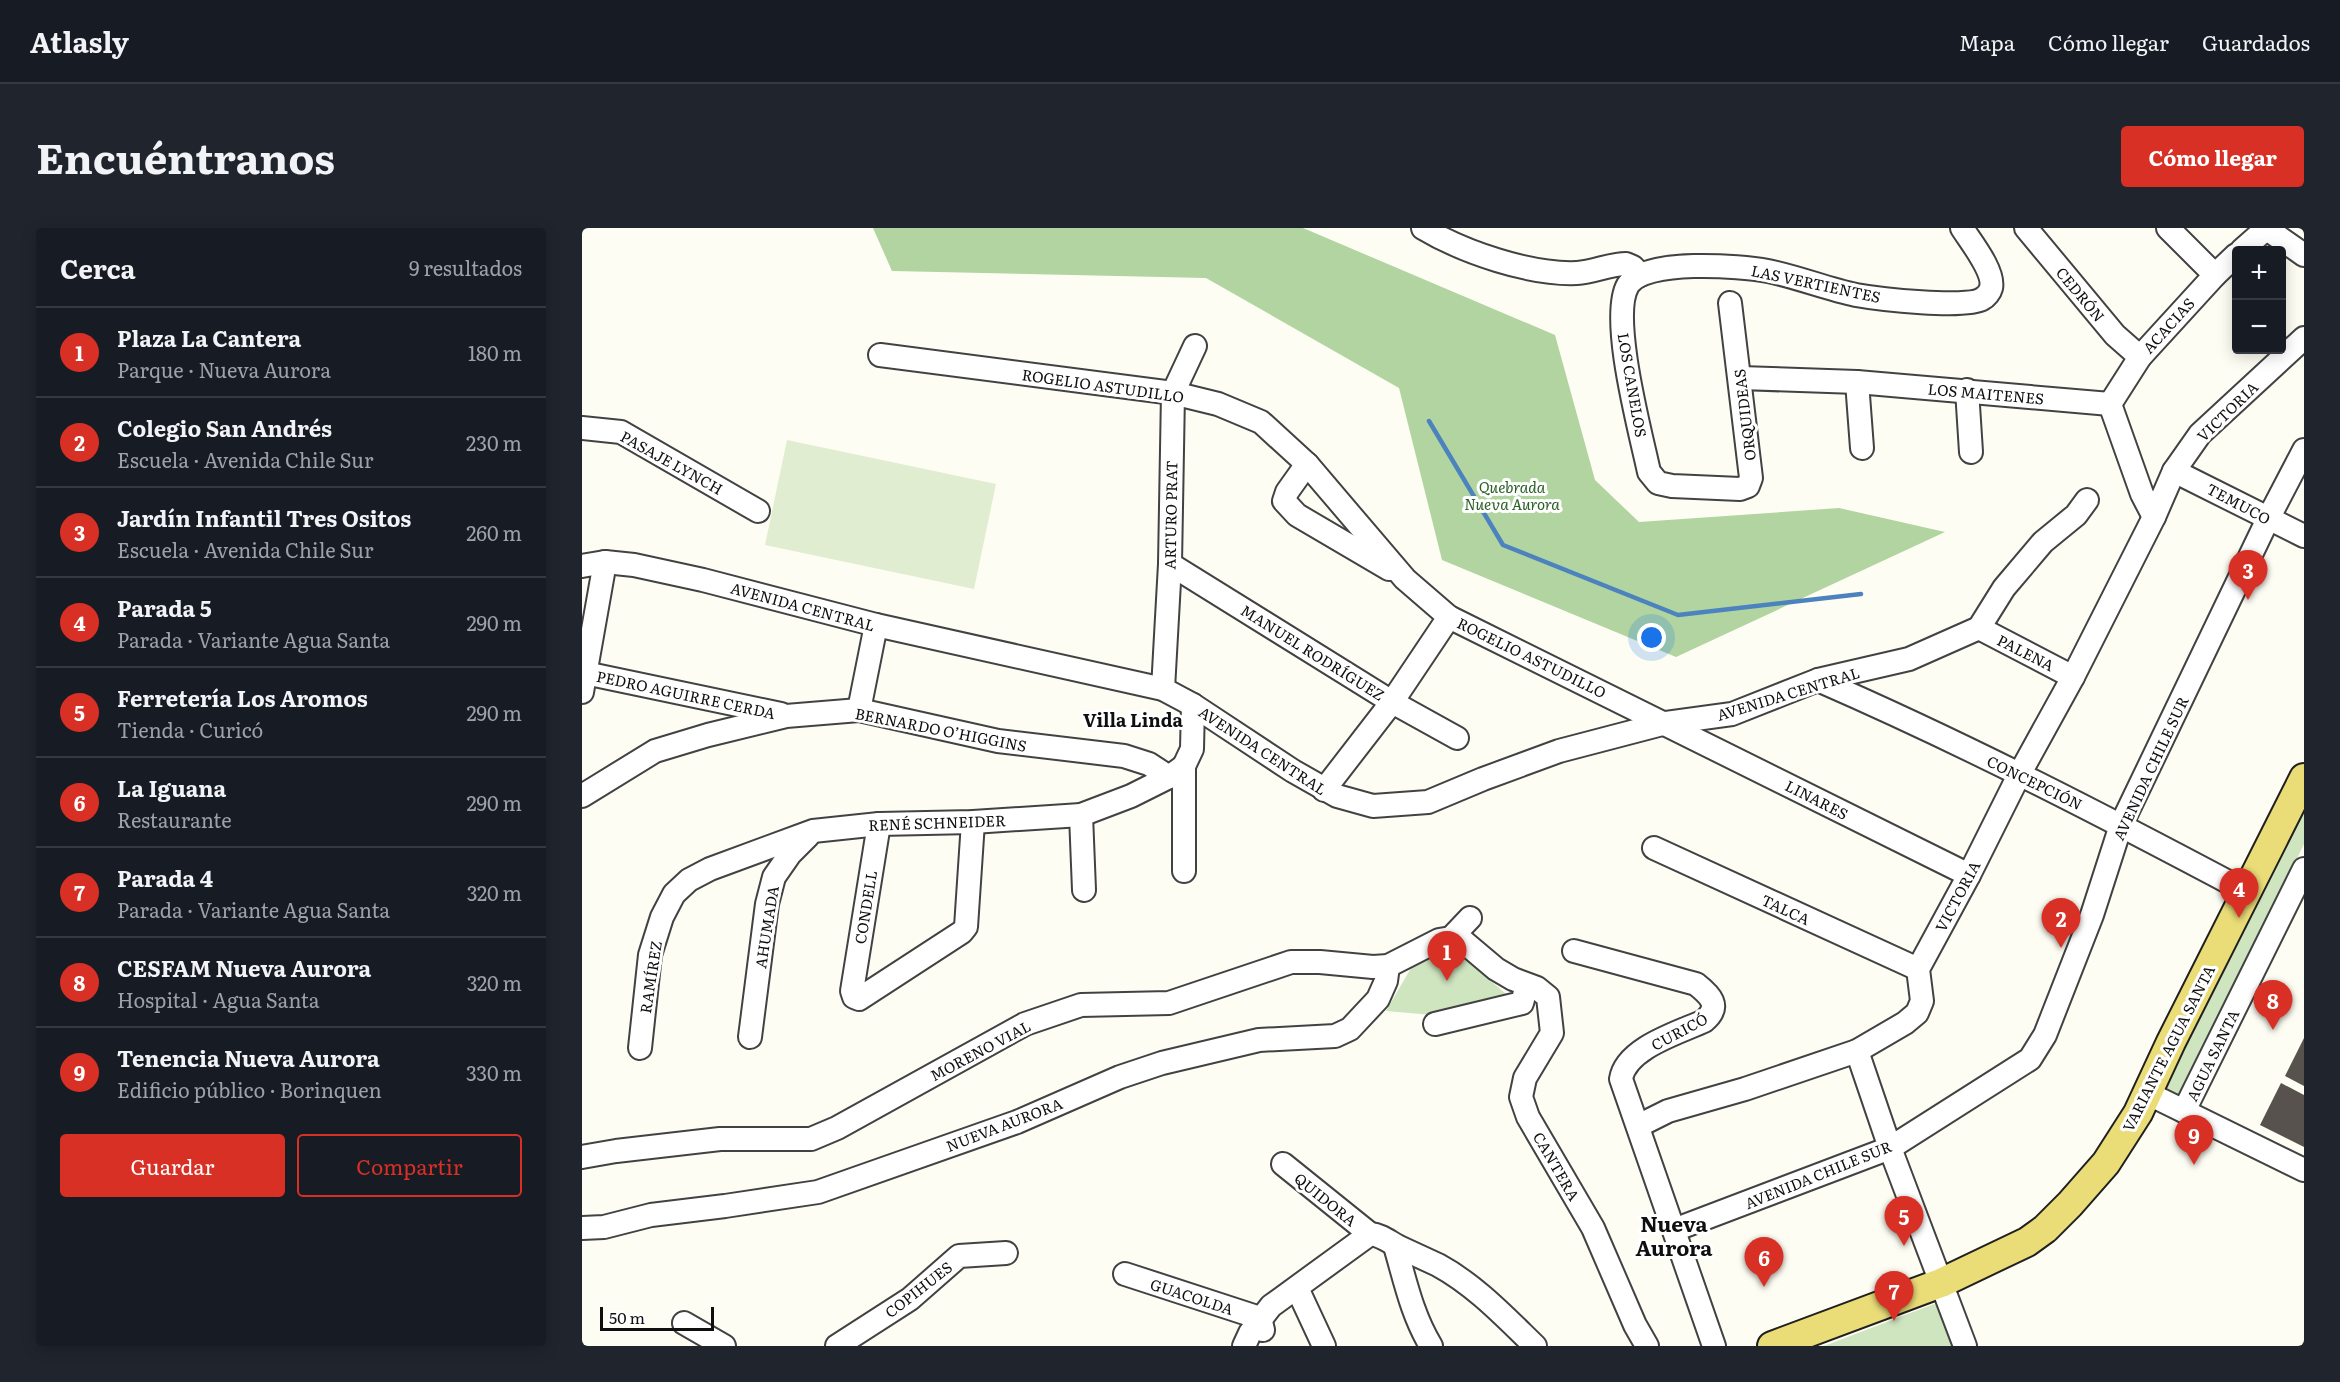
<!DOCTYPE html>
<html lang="es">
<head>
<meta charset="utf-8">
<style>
  body { margin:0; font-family:Literata,serif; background:#20242c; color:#f1f3f6 }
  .controls { position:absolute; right:18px; top:18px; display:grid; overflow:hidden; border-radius:6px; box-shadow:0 3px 15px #0003 }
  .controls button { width:54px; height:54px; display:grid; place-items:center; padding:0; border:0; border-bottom:2px solid #363941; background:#171b24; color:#f1f3f6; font:30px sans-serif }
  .scale { position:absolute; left:18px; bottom:15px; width:114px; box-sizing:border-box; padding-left:6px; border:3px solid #0f0f0f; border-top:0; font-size:16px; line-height:21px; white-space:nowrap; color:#0f0f0f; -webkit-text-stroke:4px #fff; paint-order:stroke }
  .you { position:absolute; left:1070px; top:410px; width:21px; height:21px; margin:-15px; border:4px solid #fff; border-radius:50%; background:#1a73e8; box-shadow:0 0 0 9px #1a73e833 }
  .badge { display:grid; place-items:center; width:39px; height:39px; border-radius:50%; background:#d93025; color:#fff; font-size:20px; font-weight:700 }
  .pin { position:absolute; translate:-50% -50px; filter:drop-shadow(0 2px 3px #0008) }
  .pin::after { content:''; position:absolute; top:32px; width:21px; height:18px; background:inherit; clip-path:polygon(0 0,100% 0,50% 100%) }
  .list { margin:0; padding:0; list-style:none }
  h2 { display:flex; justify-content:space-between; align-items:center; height:78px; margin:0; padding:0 24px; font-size:26px }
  h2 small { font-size:20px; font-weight:400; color:#9ea1a6 }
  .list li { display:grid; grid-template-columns:39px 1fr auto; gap:18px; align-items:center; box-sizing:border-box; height:90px; padding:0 24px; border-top:2px solid #363941 }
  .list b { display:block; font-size:22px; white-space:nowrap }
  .list p { margin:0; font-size:20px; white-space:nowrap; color:#9ea1a6 }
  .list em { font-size:20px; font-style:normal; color:#9ea1a6 }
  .actions { display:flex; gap:12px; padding:18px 24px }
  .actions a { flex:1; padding:14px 0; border:2px solid #d93025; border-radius:6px; text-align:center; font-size:21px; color:#d93025 }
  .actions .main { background:#d93025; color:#fff }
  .map { position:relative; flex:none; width:1722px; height:1118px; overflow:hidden; border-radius:6px }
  header { display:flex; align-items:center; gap:36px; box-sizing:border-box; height:84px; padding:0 30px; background:#171b24; border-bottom:2px solid #363941 }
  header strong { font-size:28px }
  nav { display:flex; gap:33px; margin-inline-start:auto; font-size:21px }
  .intro { display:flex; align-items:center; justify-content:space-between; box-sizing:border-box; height:144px; padding:0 36px }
  h1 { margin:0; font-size:42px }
  .button { padding:15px 27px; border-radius:6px; background:#d93025; color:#fff; font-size:21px; font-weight:700 }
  main { display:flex; gap:36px; padding:0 36px }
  aside { flex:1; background:#171b24; border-radius:6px; box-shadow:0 3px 15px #0003 }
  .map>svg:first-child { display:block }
  .green { fill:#cee5bf }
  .forest { fill:#b1d4a0 }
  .pitch { fill:#e0edd0 }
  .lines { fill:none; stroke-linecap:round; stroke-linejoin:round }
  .stream { stroke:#4c83bf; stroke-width:4.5 }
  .building { fill:#57524d }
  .minor-casing { stroke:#424242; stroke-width:26 }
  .major-casing { stroke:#202020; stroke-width:32 }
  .minor { stroke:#fff; stroke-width:22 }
  .major { stroke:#eadc77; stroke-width:28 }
  .labels { text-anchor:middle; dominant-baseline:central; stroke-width:6; stroke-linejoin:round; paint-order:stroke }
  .street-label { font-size:15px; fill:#0f0f0f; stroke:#fff }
  .park-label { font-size:15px; font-style:italic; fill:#2b6126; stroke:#fff }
  .quarter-label { font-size:18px; font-weight:bold; fill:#0f0f0f; stroke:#fff }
  .district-label { font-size:21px; font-weight:bold; fill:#0f0f0f; stroke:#fff }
</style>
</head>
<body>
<header>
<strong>Atlasly</strong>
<nav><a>Mapa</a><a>Cómo llegar</a><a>Guardados</a></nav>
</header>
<div class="intro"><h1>Encuéntranos</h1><a class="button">Cómo llegar</a></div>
<main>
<aside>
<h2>Cerca<small>9 resultados</small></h2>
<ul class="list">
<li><span class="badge">1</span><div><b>Plaza La Cantera</b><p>Parque · Nueva Aurora</p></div><em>180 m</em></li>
<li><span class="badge">2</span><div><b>Colegio San Andrés</b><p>Escuela · Avenida Chile Sur</p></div><em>230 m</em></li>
<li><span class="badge">3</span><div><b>Jardín Infantil Tres Ositos</b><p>Escuela · Avenida Chile Sur</p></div><em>260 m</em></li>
<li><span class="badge">4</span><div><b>Parada 5</b><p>Parada · Variante Agua Santa</p></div><em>290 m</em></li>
<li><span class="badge">5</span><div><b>Ferretería Los Aromos</b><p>Tienda · Curicó</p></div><em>290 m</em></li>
<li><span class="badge">6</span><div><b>La Iguana</b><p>Restaurante</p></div><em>290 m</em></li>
<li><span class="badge">7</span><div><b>Parada 4</b><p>Parada · Variante Agua Santa</p></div><em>320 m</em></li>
<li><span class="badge">8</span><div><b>CESFAM Nueva Aurora</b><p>Hospital · Agua Santa</p></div><em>320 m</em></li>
<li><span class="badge">9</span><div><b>Tenencia Nueva Aurora</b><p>Edificio público · Borinquen</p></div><em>330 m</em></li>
</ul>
<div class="actions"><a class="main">Guardar</a><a>Compartir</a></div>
</aside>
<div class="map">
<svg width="1722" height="1118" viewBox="0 0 1722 1118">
  <rect width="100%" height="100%" fill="#fefdf3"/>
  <g class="green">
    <polygon points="1722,557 1722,616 1598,874 1572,862"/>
    <polygon points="866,716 931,772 862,788 804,783 832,735"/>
    <polygon points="1352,1076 1362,1082 1376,1118 1242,1118"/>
  </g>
  <polygon class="forest" points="291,0 721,0 973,107 1013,252 1057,294 1257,280 1363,304 1094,429 860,332 817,160 624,50 310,43"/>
  <polygon class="pitch" points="205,212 414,256 392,361 183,317"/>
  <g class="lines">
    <polyline class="stream" points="847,193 921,317 1096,387 1279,366"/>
  </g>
  <g class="building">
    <polygon points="1722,810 1722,858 1703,848"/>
    <polygon points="1699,855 1722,867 1722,919 1678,897"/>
  </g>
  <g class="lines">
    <g class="minor-casing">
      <g id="minor">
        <path d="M841,0C881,24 948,47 995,45C1012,44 1028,36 1044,36L1051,39L1058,47"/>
        <polyline points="1444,0 1533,107 1558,129"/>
        <polyline points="1586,0 1633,47"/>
        <polyline points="1685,1 1722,27"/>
        <polyline points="1660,22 1685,0"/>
        <path d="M1148,75L1169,250L1166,258L1158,261L1090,258L1076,255L1067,244C1059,206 1027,89 1046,57C1063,30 1158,38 1186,43C1216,49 1245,61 1274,67C1296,71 1384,81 1400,71C1404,69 1408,64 1409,60C1413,44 1389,14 1380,0"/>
        <polyline points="298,127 591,165 636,176 679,194 725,236 823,351 867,389 1387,647"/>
        <polyline points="1158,150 1275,154 1528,176"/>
        <polyline points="1275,154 1280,220"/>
        <polyline points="1385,162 1389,224"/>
        <polyline points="1528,176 1558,129 1633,47 1654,27"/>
        <polyline points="1528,176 1560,266 1572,289"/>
        <polyline points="0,200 39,204 176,283"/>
        <polyline points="725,236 705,264 702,273 715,287 807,341"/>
        <polyline points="1592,243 1722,308"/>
        <polyline points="588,336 810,474 875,510"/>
        <polyline points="0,338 23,334 52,337 121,352 294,397 581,461 611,477 711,543 755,568 791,578 846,574 901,551 977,523 1084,495 1150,486 1236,452 1327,431 1397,400 1422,360 1461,314 1494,287 1505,272"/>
        <polyline points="1397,400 1491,449"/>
        <polyline points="3,445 199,486"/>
        <path d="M1236,452C1383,516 1524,589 1665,664"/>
        <polyline points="581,461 588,336 591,165 613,118"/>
        <polyline points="0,464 23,334"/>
        <polyline points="277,482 294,397"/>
        <polyline points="742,562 810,474 867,389"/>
        <polyline points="0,568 73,523 126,507 204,488 277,482 416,513 542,528 567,536 587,549"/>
        <polyline points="499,587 502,662"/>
        <polyline points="297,596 270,763 272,769 277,771 380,704 384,699 391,594"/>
        <polyline points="1072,620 1336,741"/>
        <polyline points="602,643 602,538 610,521 611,477"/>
        <polyline points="869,710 888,690"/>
        <path d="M992,723L1114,756C1128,767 1140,778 1122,793C1096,805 1044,820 1039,851L1132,1118"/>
        <polyline points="853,796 940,775 945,757"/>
        <polyline points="168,809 185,676 192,649 208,626 226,608"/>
        <polyline points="58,820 68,727 80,689 92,666 107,652 128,641 231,603 297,596 391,594 499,587 549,568 587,549 602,538"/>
        <polyline points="1275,823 1308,920 1383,1118"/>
        <polyline points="1565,865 1722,942"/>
        <polyline points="1602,883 1722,641"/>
        <polyline points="1056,898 1086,883 1163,861 1275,823 1323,795 1335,785 1340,773 1336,741 1387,647 1437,547 1491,449 1572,289 1592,243 1618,206 1722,110"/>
        <polyline points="0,929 34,923 138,911 229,911 255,900 443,796 499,777 587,775 709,734 738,734 791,739 806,738 857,712 869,710 882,714 914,741 931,751 955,760 966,769 970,805 943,850 939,869 946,889 1011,1000 1053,1097 1065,1118"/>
        <polyline points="701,936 788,1006"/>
        <polyline points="0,1000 22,999 69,987 143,978 236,964 435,894 538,849 580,835 677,812 753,808 768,801 796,771 804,753 806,738"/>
        <polyline points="1092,1002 1308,920 1448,831 1463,807 1510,687 1539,597 1686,291 1722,222"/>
        <path d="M813,1018C823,1052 830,1087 849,1118"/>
        <polyline points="543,1046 678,1090 681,1102"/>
        <polyline points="715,1060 742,1118"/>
        <polyline points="102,1095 142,1118"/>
        <polyline points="255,1118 328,1071 377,1028 424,1025"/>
        <path d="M662,1118L668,1105L689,1078L788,1006C800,1007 807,1014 817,1019C830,1025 843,1031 856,1037C893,1057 923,1089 953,1118"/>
      </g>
    </g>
    <g class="major-casing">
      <polyline id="major" points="1190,1118 1359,1055 1445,1014 1463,1001 1488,976 1524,935 1556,885 1589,814 1722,550"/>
    </g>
    <use href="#minor" class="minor"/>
    <use href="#major" class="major"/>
  </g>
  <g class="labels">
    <g class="street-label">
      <text transform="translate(1234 55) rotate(12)">LAS VERTIENTES</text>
      <text transform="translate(1499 66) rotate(50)">CEDRÓN</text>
      <text transform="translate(1586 97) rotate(-48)">ACACIAS</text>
      <text transform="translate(521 157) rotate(8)">ROGELIO ASTUDILLO</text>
      <text transform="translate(1051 157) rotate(80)">LOS CANELOS</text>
      <text transform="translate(1404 165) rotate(5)">LOS MAITENES</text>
      <text transform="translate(1645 183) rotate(-44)">VICTORIA</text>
      <text transform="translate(1162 187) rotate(-97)">ORQUIDEAS</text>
      <text transform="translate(90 234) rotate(29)">PASAJE LYNCH</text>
      <text transform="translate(1657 275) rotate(28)">TEMUCO</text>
      <text transform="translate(588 287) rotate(-89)">ARTURO PRAT</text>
      <text transform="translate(221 378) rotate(15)">AVENIDA CENTRAL</text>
      <text transform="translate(731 424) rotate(32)">MANUEL RODRÍGUEZ</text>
      <text transform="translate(1444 424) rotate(27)">PALENA</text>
      <text transform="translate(950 429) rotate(26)">ROGELIO ASTUDILLO</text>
      <text transform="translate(1206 465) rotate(-17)">AVENIDA CENTRAL</text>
      <text transform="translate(104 466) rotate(12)">PEDRO AGUIRRE CERDA</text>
      <text transform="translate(359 501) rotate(11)">BERNARDO O’HIGGINS</text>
      <text transform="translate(681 522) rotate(33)">AVENIDA CENTRAL</text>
      <text transform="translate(1568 540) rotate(-65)">AVENIDA CHILE SUR</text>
      <text transform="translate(1453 554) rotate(26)">CONCEPCIÓN</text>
      <text transform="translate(1235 571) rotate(27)">LINARES</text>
      <text transform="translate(355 594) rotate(-2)">RENÉ SCHNEIDER</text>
      <text transform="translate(1375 668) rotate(-62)">VICTORIA</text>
      <text transform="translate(283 679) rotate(-81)">CONDELL</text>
      <text transform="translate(1204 681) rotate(25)">TALCA</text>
      <text transform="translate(184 699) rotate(-81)">AHUMADA</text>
      <text transform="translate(68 749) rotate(-81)">RAMÍREZ</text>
      <text transform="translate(1097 803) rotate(-28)">CURICÓ</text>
      <text transform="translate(1586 820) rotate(-63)">VARIANTE AGUA SANTA</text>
      <text transform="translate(398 822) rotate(-28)">MORENO VIAL</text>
      <text transform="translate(1630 827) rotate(-64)">AGUA SANTA</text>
      <text transform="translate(422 896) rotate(-21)">NUEVA AURORA</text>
      <text transform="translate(975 938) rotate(60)">CANTERA</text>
      <text transform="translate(1236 946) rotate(-22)">AVENIDA CHILE SUR</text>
      <text transform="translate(744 971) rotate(39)">QUIDORA</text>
      <text transform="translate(336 1061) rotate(-38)">COPIHUES</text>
      <text transform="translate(610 1068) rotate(18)">GUACOLDA</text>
    </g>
    <g class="park-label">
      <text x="930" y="258">Quebrada<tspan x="930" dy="17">Nueva Aurora</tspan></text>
    </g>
    <g class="quarter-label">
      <text x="551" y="491">Villa Linda</text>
    </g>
    <g class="district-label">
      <text x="1092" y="994">Nueva<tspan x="1092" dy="24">Aurora</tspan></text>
    </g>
  </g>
</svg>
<div class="controls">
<button>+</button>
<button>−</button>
</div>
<div class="scale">50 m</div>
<div class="you"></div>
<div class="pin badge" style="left:865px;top:753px">1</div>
<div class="pin badge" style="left:1479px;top:720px">2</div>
<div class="pin badge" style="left:1666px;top:372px">3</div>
<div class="pin badge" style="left:1657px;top:690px">4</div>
<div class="pin badge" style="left:1322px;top:1018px">5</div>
<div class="pin badge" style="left:1182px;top:1059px">6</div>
<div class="pin badge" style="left:1312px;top:1093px">7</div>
<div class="pin badge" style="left:1691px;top:802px">8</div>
<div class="pin badge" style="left:1612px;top:937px">9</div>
</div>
</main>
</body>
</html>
